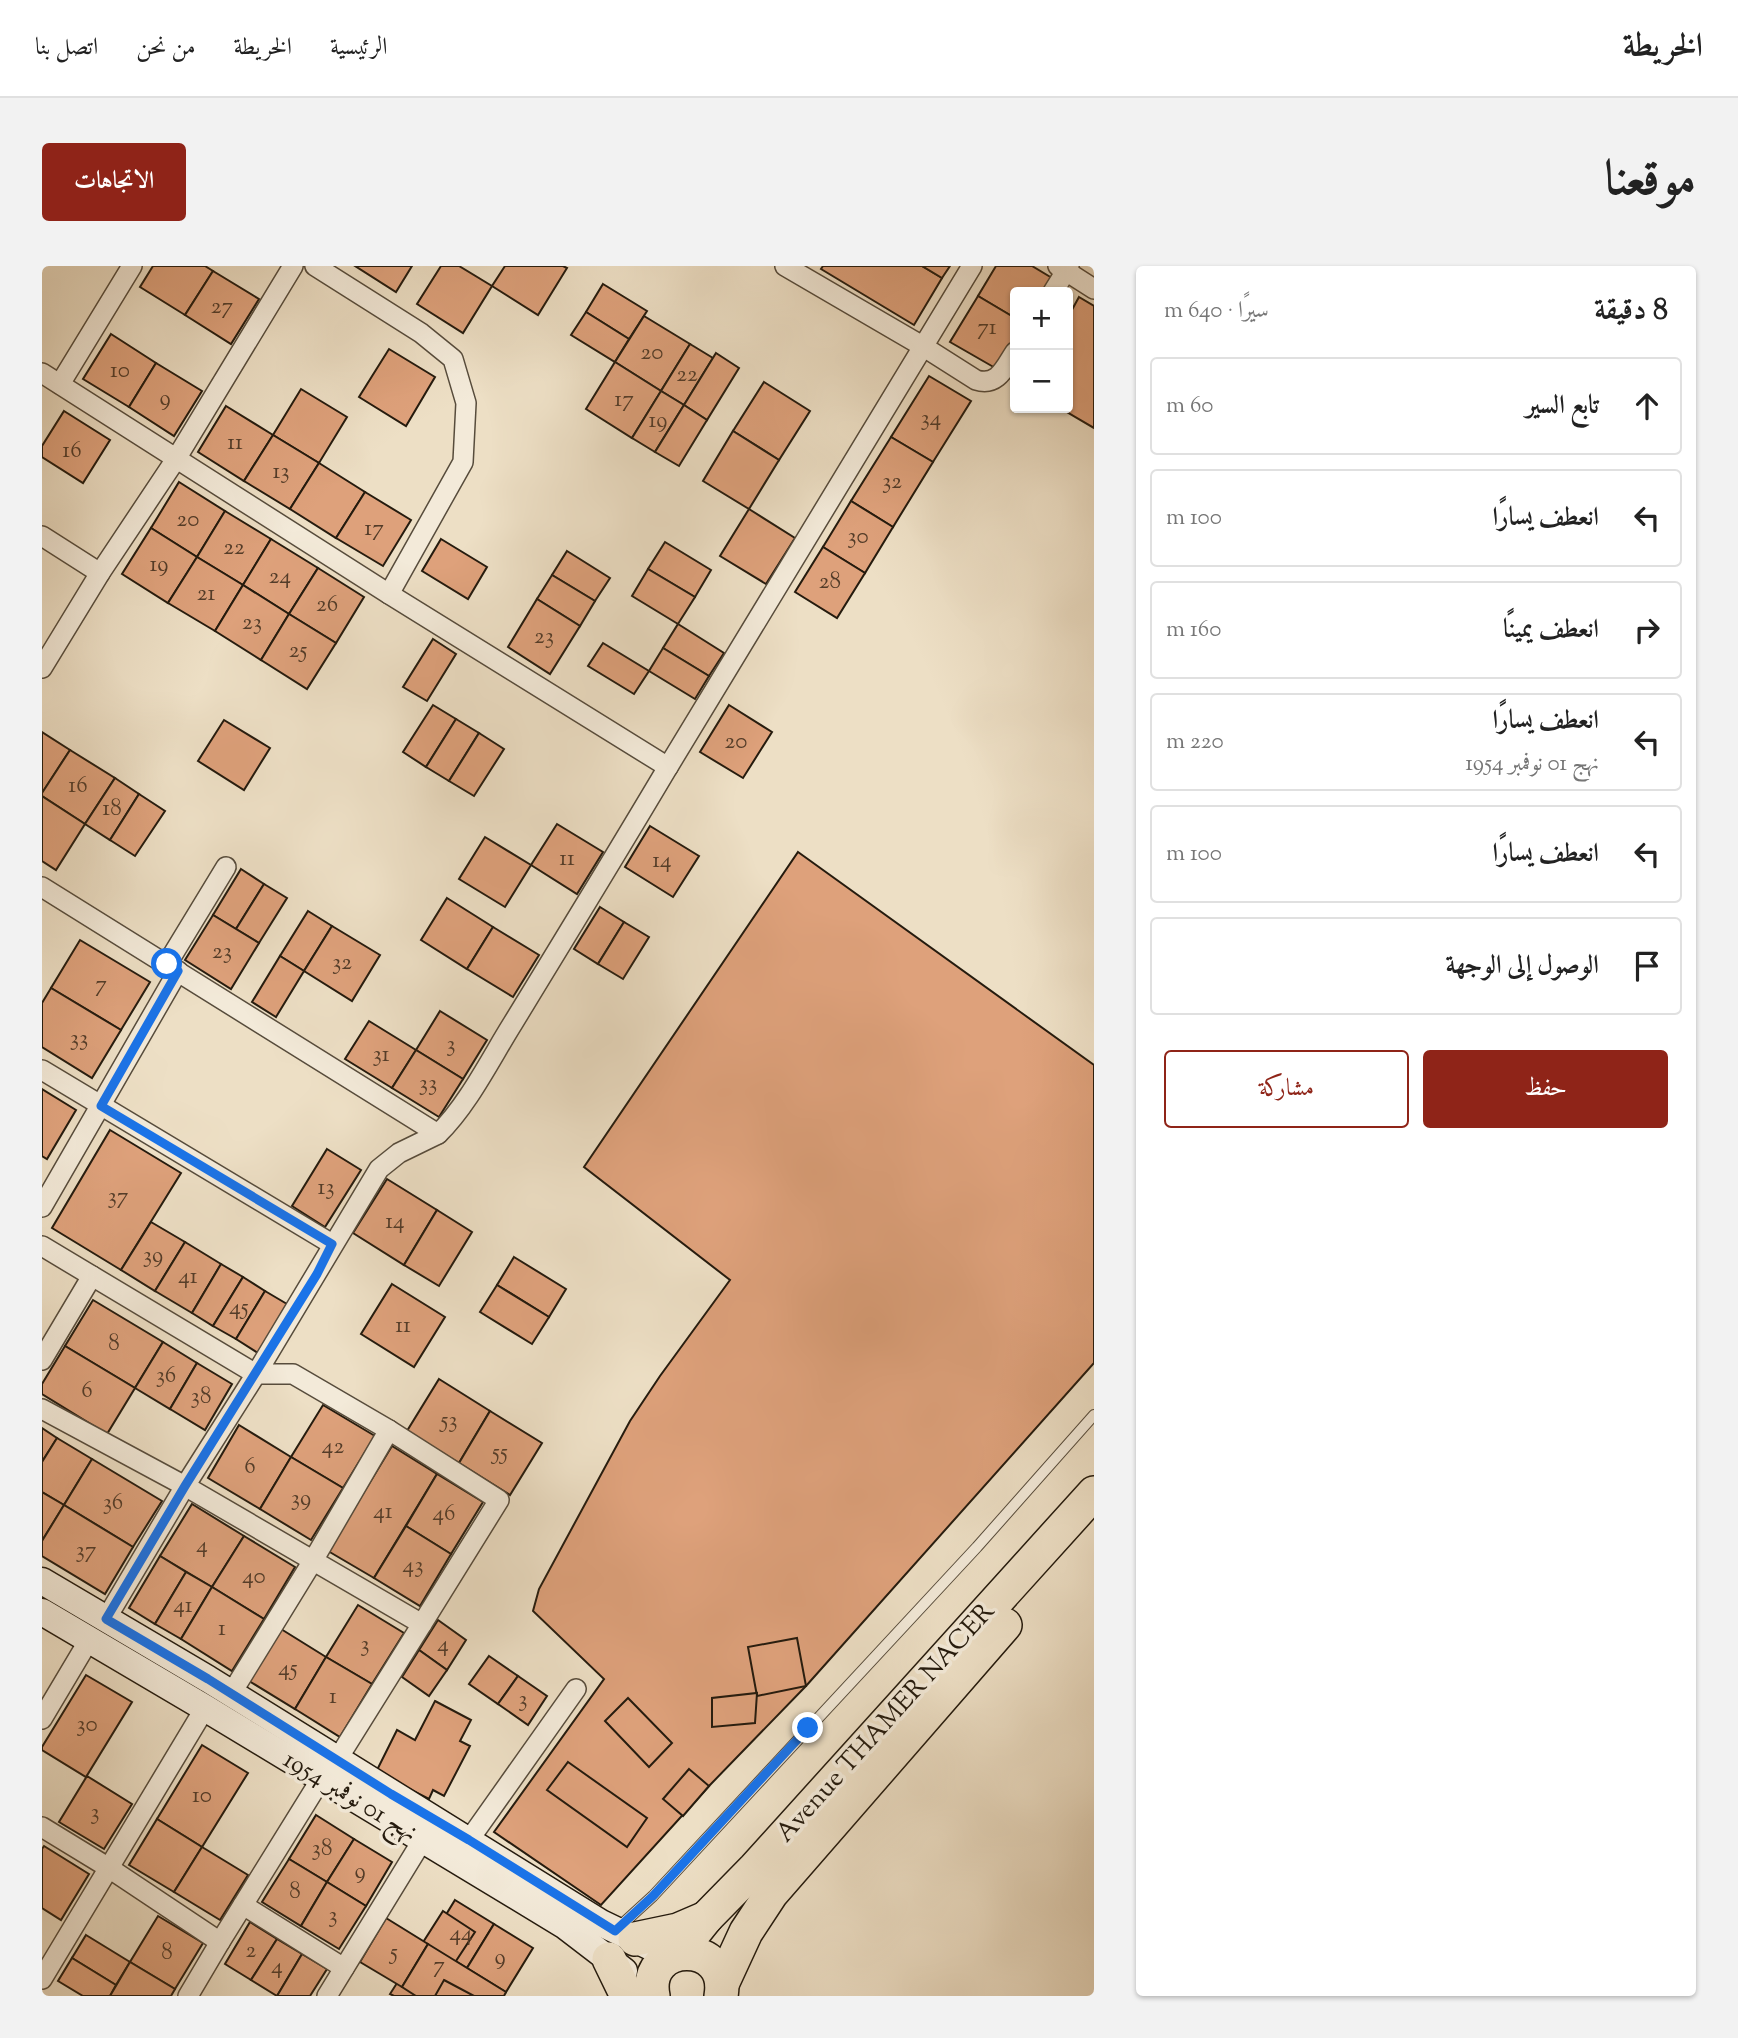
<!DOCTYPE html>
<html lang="ar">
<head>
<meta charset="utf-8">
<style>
  body { margin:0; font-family:"Sorts Mill Goudy",Amiri,serif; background:#f2f2f2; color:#222; direction:rtl }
  .controls { position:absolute; right:21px; top:21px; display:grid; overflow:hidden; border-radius:7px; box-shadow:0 2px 5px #0004 }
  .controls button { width:63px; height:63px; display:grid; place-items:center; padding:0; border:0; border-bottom:2px solid #e0e0e0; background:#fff; color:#222; font:35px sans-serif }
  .stop { position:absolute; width:21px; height:21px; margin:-16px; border:5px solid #1a73e8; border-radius:50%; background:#fff }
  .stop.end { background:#1a73e8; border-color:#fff; box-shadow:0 2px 7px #0008 }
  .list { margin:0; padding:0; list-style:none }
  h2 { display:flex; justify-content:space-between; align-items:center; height:91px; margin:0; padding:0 28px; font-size:30px }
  h2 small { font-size:23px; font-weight:400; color:#767676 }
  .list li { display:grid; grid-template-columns:46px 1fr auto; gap:21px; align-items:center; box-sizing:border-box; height:98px; margin:0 14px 14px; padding:0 14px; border:2px solid #e0e0e0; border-radius:7px }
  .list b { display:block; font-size:26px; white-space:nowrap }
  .list p { margin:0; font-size:23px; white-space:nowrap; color:#767676 }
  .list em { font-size:23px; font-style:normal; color:#767676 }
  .actions { display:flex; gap:14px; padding:21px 28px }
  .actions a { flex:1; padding:16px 0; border:2px solid #8f2418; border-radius:7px; text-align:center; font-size:24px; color:#8f2418 }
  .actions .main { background:#8f2418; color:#fff }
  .icon { flex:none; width:38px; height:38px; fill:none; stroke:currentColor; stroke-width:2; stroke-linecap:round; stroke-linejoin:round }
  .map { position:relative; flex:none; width:1052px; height:1730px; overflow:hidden; direction:ltr; border-radius:7px }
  header { display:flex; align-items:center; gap:42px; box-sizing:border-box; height:98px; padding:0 35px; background:#fff; border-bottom:2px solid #e0e0e0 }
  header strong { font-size:33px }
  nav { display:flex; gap:38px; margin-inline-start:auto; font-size:24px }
  .intro { display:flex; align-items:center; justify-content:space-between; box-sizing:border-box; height:168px; padding:0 42px }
  h1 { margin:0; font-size:49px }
  .button { padding:18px 32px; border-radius:7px; background:#8f2418; color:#fff; font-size:24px; font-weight:700 }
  main { display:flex; gap:42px; padding:0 42px }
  aside { flex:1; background:#fff; border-radius:7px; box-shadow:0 2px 5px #0004 }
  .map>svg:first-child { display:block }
  .building { fill:#dea17b; stroke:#251b0e; stroke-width:2 }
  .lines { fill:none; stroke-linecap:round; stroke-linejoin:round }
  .lane-casing { stroke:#574c3c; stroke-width:12 }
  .street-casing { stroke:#574c3c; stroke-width:22 }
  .secondary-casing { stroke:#251b0e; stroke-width:29 }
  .highway-casing { stroke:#251b0e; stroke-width:36 }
  .lane { stroke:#f3ead9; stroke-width:10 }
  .street { stroke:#f3ead9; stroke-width:19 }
  .secondary { stroke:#f3ead9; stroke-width:26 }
  .highway { stroke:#eddfc5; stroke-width:33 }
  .route { stroke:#1a73e8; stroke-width:9 }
  .labels { text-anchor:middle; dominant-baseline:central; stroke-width:7; stroke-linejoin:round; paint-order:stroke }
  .number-label { font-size:23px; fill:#533c29 }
  .street-label { font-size:26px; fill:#251b0e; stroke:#f3ead9 }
</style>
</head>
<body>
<header>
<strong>الخريطة</strong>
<nav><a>الرئيسية</a><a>الخريطة</a><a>من نحن</a><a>اتصل بنا</a></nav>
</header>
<div class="intro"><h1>موقعنا</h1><a class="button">الاتجاهات</a></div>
<main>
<aside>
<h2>8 دقيقة<small>سيرًا · 640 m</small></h2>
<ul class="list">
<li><svg class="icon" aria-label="ahead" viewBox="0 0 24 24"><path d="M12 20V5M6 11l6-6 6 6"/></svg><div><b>تابع السير</b></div><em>60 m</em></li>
<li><svg class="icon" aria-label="left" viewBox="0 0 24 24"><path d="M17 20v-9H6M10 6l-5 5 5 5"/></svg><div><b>انعطف يسارًا</b></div><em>100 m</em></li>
<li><svg class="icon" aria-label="right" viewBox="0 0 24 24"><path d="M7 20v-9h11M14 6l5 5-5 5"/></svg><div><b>انعطف يمينًا</b></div><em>160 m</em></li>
<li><svg class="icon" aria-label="left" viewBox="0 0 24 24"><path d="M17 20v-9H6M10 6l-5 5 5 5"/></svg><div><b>انعطف يسارًا</b><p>نهج 01 نوفمبر 1954</p></div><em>220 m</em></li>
<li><svg class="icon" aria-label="left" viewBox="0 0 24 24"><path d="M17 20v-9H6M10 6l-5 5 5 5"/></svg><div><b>انعطف يسارًا</b></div><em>100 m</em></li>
<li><svg class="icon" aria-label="arrive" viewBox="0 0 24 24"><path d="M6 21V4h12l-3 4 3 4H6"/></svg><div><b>الوصول إلى الوجهة</b></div></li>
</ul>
<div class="actions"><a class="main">حفظ</a><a>مشاركة</a></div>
</aside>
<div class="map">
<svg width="1052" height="1730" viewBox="0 0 1052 1730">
  <rect width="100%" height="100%" fill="#eddfc5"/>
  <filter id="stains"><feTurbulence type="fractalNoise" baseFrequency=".00286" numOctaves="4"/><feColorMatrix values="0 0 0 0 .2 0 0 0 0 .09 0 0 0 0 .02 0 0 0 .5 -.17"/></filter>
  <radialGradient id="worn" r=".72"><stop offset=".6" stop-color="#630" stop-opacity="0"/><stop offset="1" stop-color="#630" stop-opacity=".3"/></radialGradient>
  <g class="building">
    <polygon points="111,0 163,0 171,5 143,49 98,21"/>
    <polygon points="313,0 370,0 354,26"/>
    <polygon points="399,0 417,0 450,20 421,67 375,38"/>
    <polygon points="463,0 521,0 525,2 496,49 450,20"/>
    <polygon points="781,0 880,0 900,12 872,59 779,3"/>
    <polygon points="880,0 908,0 900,12"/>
    <polygon points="954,0 990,0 1010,12 1001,26 973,26 973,52 936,30"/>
    <polygon points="171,5 217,33 189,78 143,49"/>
    <polygon points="561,18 605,45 587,73 544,46"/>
    <polygon points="936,30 973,52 973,72 955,103 908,76"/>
    <polygon points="1037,31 1052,40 1052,162 1018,142 1026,142 1026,51"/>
    <polygon points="544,46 587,73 573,96 529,69"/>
    <polygon points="602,50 648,78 619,125 573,96"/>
    <polygon points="69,68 114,97 87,141 41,113"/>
    <polygon points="648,78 671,92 642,139 619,125"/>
    <polygon points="347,83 393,111 364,160 317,131"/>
    <polygon points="674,87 697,102 665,154 642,139"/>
    <polygon points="573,96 619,125 590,172 544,143"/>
    <polygon points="114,97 160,125 132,170 87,141"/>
    <polygon points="887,110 929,135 891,196 849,171"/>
    <polygon points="722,116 768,145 737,194 691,165"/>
    <polygon points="259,123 305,151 277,197 231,169"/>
    <polygon points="619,125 642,139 613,186 590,172"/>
    <polygon points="642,139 665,154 637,200 613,186"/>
    <polygon points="184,140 231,169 202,215 156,186"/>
    <polygon points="22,145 68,174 41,217 0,191 0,180"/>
    <polygon points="691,165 737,194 707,243 661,215"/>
    <polygon points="231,169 277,197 248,243 202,215"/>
    <polygon points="849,171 891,196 851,261 809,235"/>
    <polygon points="277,197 323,226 294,272 248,243"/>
    <polygon points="137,216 183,245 155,291 109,262"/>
    <polygon points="323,226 369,254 341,300 294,272"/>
    <polygon points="809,235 851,261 823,307 781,281"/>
    <polygon points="707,243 753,272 724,318 678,290"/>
    <polygon points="183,245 229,273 201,319 155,291"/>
    <polygon points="109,262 155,291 126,337 80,308"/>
    <polygon points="229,273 276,302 247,348 201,319"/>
    <polygon points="399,273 445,301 426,333 380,305"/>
    <polygon points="623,276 669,304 653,331 606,303"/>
    <polygon points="781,281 823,307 795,352 753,326"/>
    <polygon points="525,285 568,312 553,335 510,309"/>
    <polygon points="155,291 201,319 173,365 126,337"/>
    <polygon points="276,302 322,331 294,377 247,348"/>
    <polygon points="606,303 653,331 636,358 590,330"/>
    <polygon points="510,309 553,335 538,360 495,333"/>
    <polygon points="201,319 247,348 219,394 173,365"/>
    <polygon points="495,333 538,360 508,408 466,381"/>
    <polygon points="247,348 294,377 265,423 219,394"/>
    <polygon points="636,358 682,387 667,410 621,382"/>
    <polygon points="391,373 414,388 385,435 361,421"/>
    <polygon points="561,377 607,405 592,428 546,400"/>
    <polygon points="621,382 667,410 653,433 607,405"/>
    <polygon points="391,439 414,453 384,501 361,486"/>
    <polygon points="687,439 730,466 701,512 658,486"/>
    <polygon points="414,453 437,467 407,515 384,501"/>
    <polygon points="182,454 228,482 202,524 156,495"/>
    <polygon points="0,466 28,484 0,527"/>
    <polygon points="437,467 462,483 432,530 407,515"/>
    <polygon points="28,484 73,512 43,558 0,530 0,527"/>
    <polygon points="73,512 97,528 68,574 43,558"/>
    <polygon points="97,528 123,545 93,590 68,574"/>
    <polygon points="0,530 43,558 14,604 0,595"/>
    <polygon points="515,558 561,586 535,628 489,599"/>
    <polygon points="608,560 657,590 631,631 583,601"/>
    <polygon points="443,571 489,599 463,641 417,613"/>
    <polygon points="756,586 1052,799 1052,1097 764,1420 667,1520 559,1639 452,1566 562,1413 491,1345 497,1323 588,1155 618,1110 688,1014 542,901"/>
    <polygon points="199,603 222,618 194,663 171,649"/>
    <polygon points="222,618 245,632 217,677 194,663"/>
    <polygon points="405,632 451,661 425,703 379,674"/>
    <polygon points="558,641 582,656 556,698 532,683"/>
    <polygon points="266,645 290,660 262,705 238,690"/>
    <polygon points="171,649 217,677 189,723 143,694"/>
    <polygon points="582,656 607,671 581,713 556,698"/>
    <polygon points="290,660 338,689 310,735 262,705"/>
    <polygon points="451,661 497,689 471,731 425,703"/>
    <polygon points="38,674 108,716 79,764 9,722"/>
    <polygon points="238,690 262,705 234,751 210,736"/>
    <polygon points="9,722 79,764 50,812 0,781 0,737"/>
    <polygon points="398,745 445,774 421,813 374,784"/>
    <polygon points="327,755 374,784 350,822 303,793"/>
    <polygon points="374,784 421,813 397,851 350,822"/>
    <polygon points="0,823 34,844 5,893 0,890"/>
    <polygon points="68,864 139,907 79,1004 10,962"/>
    <polygon points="285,883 319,904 283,961 250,940"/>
    <polygon points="345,913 395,944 362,999 311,967"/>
    <polygon points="395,944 430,966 397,1020 362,999"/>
    <polygon points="109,956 143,976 113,1025 79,1004"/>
    <polygon points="143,976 179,998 150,1047 113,1025"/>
    <polygon points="472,991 524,1023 507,1051 455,1019"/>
    <polygon points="179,998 201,1011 171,1060 150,1047"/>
    <polygon points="201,1011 223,1025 194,1073 171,1060"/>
    <polygon points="350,1018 403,1051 372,1101 319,1068"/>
    <polygon points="455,1019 507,1051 490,1078 438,1046"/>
    <polygon points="223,1025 245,1038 216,1087 194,1073"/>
    <polygon points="51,1034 121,1076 93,1122 23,1080"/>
    <polygon points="121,1076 155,1097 128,1143 93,1122"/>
    <polygon points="23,1080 93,1122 65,1168 0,1128 0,1118"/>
    <polygon points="155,1097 190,1118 163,1164 128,1143"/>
    <polygon points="397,1113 448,1145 417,1197 365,1165"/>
    <polygon points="281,1139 333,1170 301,1222 249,1191"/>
    <polygon points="448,1145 500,1177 468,1229 417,1197"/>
    <polygon points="197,1159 249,1191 218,1243 166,1212"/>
    <polygon points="0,1162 15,1172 0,1196"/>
    <polygon points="15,1172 50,1193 22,1239 0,1226 0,1196"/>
    <polygon points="350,1180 395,1208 332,1312 286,1285"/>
    <polygon points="249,1191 301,1222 269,1274 218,1243"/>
    <polygon points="50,1193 120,1235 91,1281 22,1239"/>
    <polygon points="395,1208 441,1236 409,1288 364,1260"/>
    <polygon points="0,1226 22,1239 0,1275"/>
    <polygon points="150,1238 202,1270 170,1321 118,1290"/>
    <polygon points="22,1239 91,1281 63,1328 0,1290 0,1275"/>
    <polygon points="364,1260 409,1288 378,1340 332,1312"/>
    <polygon points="202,1270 253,1301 222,1353 170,1321"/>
    <polygon points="118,1290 144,1306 113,1358 87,1342"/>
    <polygon points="144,1306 170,1321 139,1373 113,1358"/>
    <polygon points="170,1321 222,1353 190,1405 139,1373"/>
    <polygon points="316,1339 362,1367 330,1418 284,1391"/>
    <polygon points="396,1354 424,1374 405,1404 377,1384"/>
    <polygon points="239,1363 284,1391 253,1443 207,1415"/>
    <polygon points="755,1372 764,1420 715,1430 706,1381"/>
    <polygon points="377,1384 405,1404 387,1430 360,1411"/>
    <polygon points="447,1390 476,1410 456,1438 427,1418"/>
    <polygon points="284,1391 330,1418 298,1471 253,1443"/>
    <polygon points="44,1409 90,1436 44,1511 0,1484 0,1481"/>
    <polygon points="476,1410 505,1430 486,1459 456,1438"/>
    <polygon points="715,1427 713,1457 670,1461 670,1432"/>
    <polygon points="586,1432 630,1477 607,1501 563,1455"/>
    <polygon points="393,1435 429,1454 418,1475 428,1480 402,1530 391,1524 387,1533 334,1506 355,1464 373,1474"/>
    <polygon points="160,1479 206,1507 160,1581 115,1553"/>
    <polygon points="526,1496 605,1552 585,1581 505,1524"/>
    <polygon points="647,1503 667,1520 641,1550 621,1533"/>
    <polygon points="45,1510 90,1538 62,1583 17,1556"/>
    <polygon points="274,1549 312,1573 285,1616 247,1593"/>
    <polygon points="115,1553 160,1581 132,1626 87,1599"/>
    <polygon points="312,1573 350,1596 324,1640 285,1616"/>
    <polygon points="2,1580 47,1608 19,1654 0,1642 0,1583"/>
    <polygon points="160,1581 206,1609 178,1654 132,1626"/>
    <polygon points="247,1593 285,1616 259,1660 220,1636"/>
    <polygon points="285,1616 324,1640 297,1683 259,1660"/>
    <polygon points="413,1634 452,1658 425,1702 386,1678"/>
    <polygon points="401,1645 433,1666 391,1730 352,1730 348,1728"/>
    <polygon points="116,1650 161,1677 133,1723 88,1696"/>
    <polygon points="344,1652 386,1678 360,1721 318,1696"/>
    <polygon points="208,1656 235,1673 209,1714 183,1698"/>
    <polygon points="452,1658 491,1682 464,1726 425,1702"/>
    <polygon points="44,1669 88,1696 74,1719 30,1692"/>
    <polygon points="235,1673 260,1688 235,1730 209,1714"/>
    <polygon points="386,1678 464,1726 462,1730 374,1730 360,1721"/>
    <polygon points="260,1688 285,1703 268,1730 235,1730"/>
    <polygon points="30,1692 74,1719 68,1730 41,1730 16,1715"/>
    <polygon points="88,1696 133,1723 129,1730 68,1730"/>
    <polygon points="402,1714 432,1730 393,1730"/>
  </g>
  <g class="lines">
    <g class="lane-casing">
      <polyline id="lane" points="576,1662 611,1630 935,1281 1052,1149"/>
    </g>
    <g class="street-casing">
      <g id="street">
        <polyline points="273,0 379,67 411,93 424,137 421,196 347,328"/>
        <path d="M743,0L882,81L934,114C956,121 963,101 973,86"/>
        <polyline points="1016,0 1052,23"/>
        <polyline points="1011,26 1027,0"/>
        <path d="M0,107L347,328L626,501C575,587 523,672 471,757C449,792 426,839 396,868L0,621"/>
        <polyline points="18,118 90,0"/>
        <polyline points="0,270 58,307"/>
        <polyline points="0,402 58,307 134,193 251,0"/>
        <polyline points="626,501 930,0"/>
        <polyline points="125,698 184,601"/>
        <polyline points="0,804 290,978"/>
        <polyline points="0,941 136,705"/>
        <polyline points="0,980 214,1108 143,1220 380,1358 295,1494"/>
        <polyline points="0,1094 50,1010"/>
        <polyline points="0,1143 143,1220 64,1353"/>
        <polyline points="380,1358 457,1234 347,1164 251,1108 214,1108 337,903 357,887 396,868"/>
        <polyline points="189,1428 272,1293 347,1164"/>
        <polyline points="0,1453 47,1374"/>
        <polyline points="0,1561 67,1602 178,1676"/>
        <polyline points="427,1574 534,1423"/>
        <polyline points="201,1639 302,1702"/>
        <polyline points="0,1713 163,1442"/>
        <polyline points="146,1730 178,1676 279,1513"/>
        <polyline points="285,1730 380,1575"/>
      </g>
    </g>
    <g class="secondary-casing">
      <g id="secondary">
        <polyline points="0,1315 166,1413 559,1657 611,1682"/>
        <polyline points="0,1346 163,1442 522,1659 582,1705"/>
      </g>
    </g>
    <g class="highway-casing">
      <g id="highway">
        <polyline points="593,1673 636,1664 664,1652"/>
        <polyline points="636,1687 664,1652 713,1602 1052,1227"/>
        <polyline points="567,1693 585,1730"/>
        <polyline points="680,1718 704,1666 729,1628 963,1359"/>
        <path d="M611,1730C600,1674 689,1673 679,1730"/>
      </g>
    </g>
    <use href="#lane" class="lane"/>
    <use href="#street" class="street"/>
    <use href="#secondary" class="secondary"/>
    <use href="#highway" class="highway"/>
  </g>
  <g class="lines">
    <polyline class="route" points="125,698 136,705 59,840 290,978 275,1008 143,1220 64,1353 166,1413 349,1528 427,1574 573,1665 611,1630 766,1462"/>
  </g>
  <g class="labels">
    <g class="number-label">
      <text x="180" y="41">27</text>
      <text x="945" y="62">71</text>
      <text x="610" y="87">20</text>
      <text x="78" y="105">10</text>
      <text x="645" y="109">22</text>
      <text x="123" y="133">9</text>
      <text x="582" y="134">17</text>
      <text x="889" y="153">34</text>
      <text x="616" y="155">19</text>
      <text x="193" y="177">11</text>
      <text x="30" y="185">16</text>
      <text x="239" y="206">13</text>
      <text x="850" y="216">32</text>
      <text x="146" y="254">20</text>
      <text x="332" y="263">17</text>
      <text x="816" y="271">30</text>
      <text x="192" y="282">22</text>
      <text x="117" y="299">19</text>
      <text x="238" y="311">24</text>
      <text x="788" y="316">28</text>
      <text x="164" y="328">21</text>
      <text x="285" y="339">26</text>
      <text x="210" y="357">23</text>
      <text x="502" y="371">23</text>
      <text x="256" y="385">25</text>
      <text x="694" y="476">20</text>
      <text x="36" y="520">16</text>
      <text x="70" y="543">18</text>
      <text x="525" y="593">11</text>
      <text x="620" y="595">14</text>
      <text x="180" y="686">23</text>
      <text x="300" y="697">32</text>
      <text x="59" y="719">7</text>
      <text x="37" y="773">33</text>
      <text x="409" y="779">3</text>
      <text x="339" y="789">31</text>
      <text x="386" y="818">33</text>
      <text x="284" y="922">13</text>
      <text x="76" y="931">37</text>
      <text x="353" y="956">14</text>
      <text x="111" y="990">39</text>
      <text x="146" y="1011">41</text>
      <text x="197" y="1042">45</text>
      <text x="361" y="1060">11</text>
      <text x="72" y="1078">8</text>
      <text x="124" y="1110">36</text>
      <text x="45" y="1125">6</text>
      <text x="159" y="1131">38</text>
      <text x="407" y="1155">53</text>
      <text x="291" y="1181">42</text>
      <text x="458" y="1187">55</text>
      <text x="208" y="1201">6</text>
      <text x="259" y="1233">39</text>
      <text x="71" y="1237">36</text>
      <text x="341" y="1246">41</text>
      <text x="402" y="1248">46</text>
      <text x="160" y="1280">4</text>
      <text x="44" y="1285">37</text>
      <text x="371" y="1300">43</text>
      <text x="212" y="1311">40</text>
      <text x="141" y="1340">41</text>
      <text x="180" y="1363">1</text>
      <text x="323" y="1379">3</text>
      <text x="401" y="1379">4</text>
      <text x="246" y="1403">45</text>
      <text x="291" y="1431">1</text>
      <text x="481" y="1434">3</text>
      <text x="45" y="1459">30</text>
      <text x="160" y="1530">10</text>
      <text x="53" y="1547">3</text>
      <text x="280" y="1583">38</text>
      <text x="318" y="1606">9</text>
      <text x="253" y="1626">8</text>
      <text x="291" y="1650">3</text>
      <text x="419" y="1668">44</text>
      <text x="209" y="1685">2</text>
      <text x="125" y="1687">8</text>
      <text x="352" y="1687">5</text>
      <text x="458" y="1692">9</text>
      <text x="397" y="1700">7</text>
      <text x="235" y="1701">4</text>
    </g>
    <g class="street-label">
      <text transform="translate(844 1457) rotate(-48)">Avenue THAMER NACER</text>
      <text transform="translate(308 1531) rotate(31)">نهج 01 نوفمبر 1954</text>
    </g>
  </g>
  <rect width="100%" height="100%" filter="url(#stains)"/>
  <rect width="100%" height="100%" fill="url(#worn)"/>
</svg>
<div class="controls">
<button>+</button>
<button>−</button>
</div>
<div class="stop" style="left:125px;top:698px"></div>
<div class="stop end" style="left:766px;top:1462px"></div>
</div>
</main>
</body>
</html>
